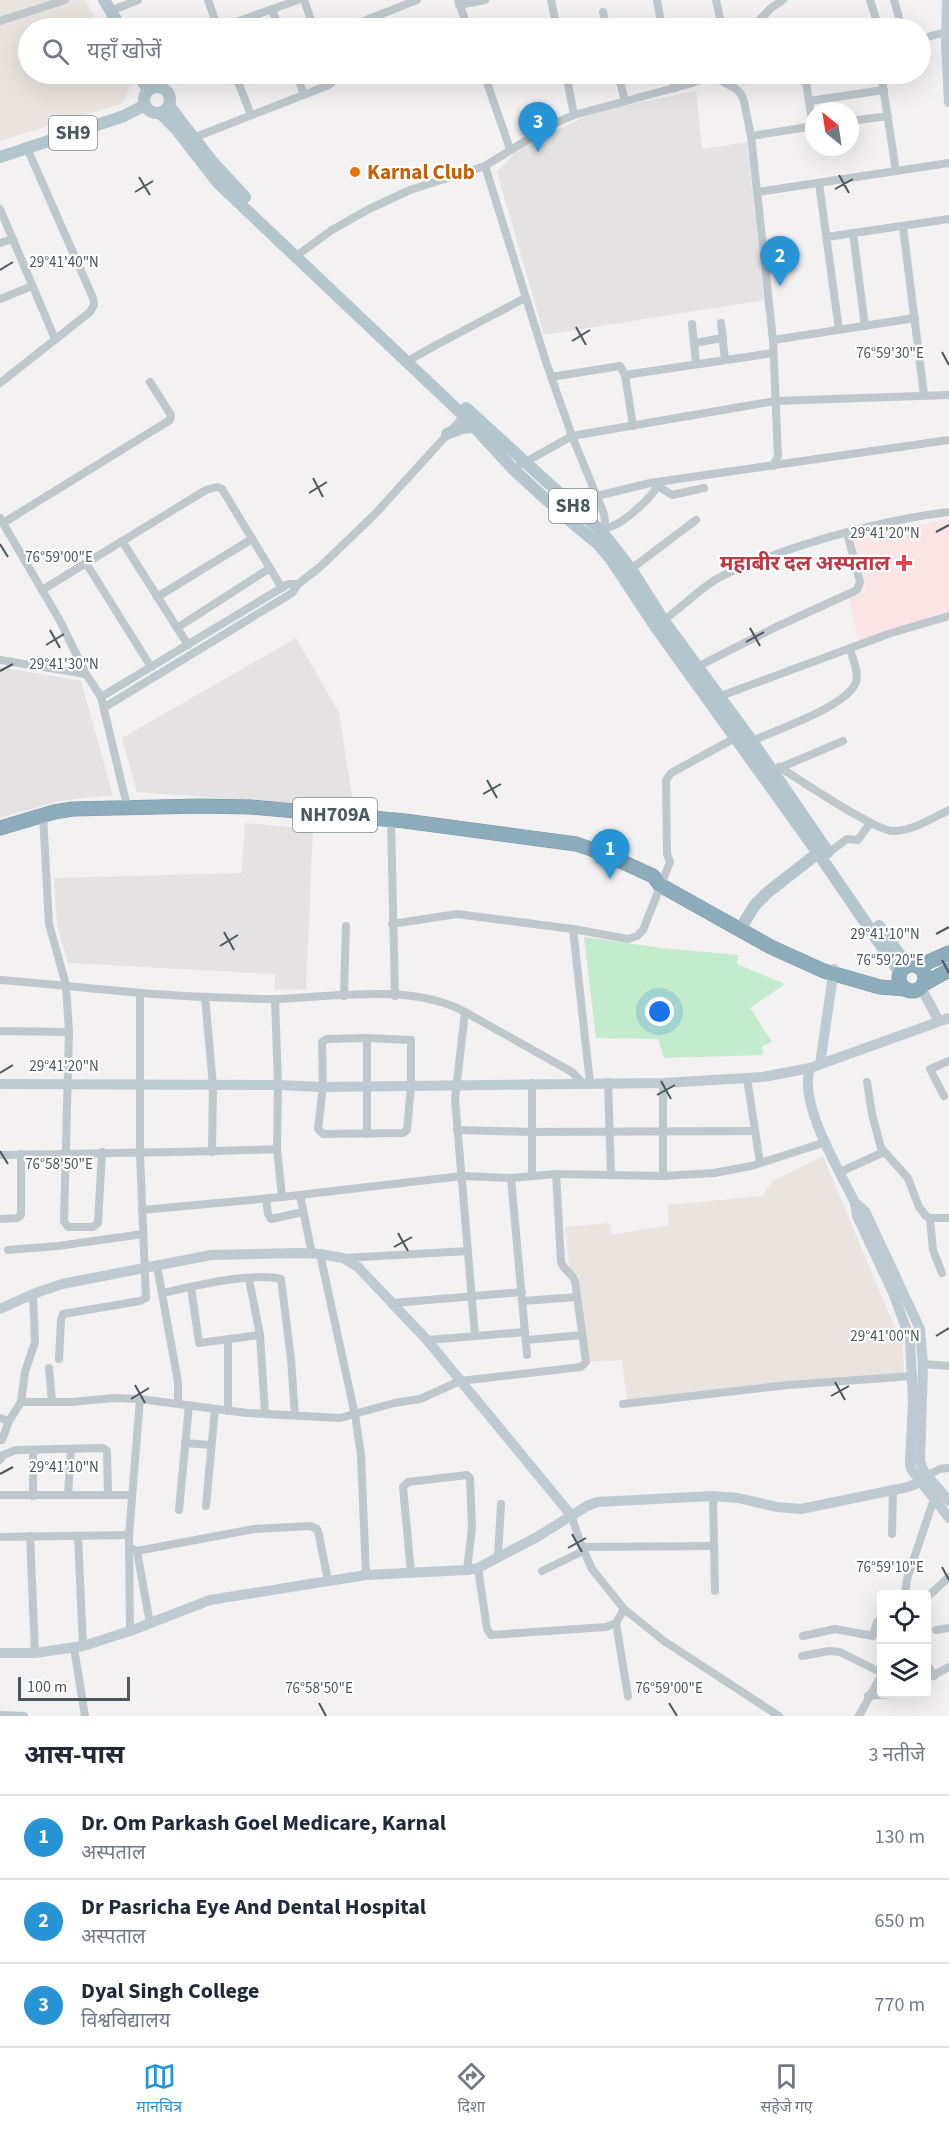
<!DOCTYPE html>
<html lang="hi">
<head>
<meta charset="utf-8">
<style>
  body { margin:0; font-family:"Source Sans 3","Noto Sans Devanagari",sans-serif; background:#f6f6f7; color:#1f2937 }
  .controls { position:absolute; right:18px; bottom:18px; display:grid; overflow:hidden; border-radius:6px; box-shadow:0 6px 24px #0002 }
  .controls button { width:54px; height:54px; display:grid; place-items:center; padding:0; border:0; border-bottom:2px solid #e0e1e3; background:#fff; color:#1f2937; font:30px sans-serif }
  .compass { position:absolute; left:805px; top:102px; width:54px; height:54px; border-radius:50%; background:#fff; box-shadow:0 6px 24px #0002; rotate:330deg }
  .scale { position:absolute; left:18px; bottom:15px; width:112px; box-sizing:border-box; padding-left:6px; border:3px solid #4a575d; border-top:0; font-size:16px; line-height:21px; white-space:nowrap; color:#4a575d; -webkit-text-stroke:4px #fff; paint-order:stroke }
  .you { position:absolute; left:660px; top:1012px; width:21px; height:21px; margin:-15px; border:4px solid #fff; border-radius:50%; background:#1a73e8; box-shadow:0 0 0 9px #1a73e833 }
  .badge { display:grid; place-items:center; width:39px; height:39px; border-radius:50%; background:#2794d6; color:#fff; font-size:20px; font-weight:700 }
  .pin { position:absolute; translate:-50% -50px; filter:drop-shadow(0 2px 3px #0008) }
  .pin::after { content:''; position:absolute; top:32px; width:21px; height:18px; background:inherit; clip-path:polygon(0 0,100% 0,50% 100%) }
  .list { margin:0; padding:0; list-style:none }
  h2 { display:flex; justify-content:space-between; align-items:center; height:78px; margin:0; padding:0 24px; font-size:26px }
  h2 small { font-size:20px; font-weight:400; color:#747a83 }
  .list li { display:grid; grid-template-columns:39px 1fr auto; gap:18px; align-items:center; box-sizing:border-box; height:84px; padding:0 24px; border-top:2px solid #e0e1e3 }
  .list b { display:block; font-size:22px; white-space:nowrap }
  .list p { margin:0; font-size:20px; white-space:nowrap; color:#747a83 }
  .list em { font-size:20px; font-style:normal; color:#747a83 }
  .icon { flex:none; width:33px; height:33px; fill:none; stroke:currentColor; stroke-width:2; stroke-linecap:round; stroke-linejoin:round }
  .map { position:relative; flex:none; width:949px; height:1716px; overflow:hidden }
  .search { position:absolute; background:#fff; box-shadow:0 6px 24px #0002; left:18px; right:18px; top:18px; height:66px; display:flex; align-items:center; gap:15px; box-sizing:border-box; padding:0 21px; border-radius:33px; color:#747a83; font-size:22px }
  .sheet { height:330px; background:#fff }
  nav { display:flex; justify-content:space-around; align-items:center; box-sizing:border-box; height:84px; border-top:2px solid #e0e1e3; background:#fff; font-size:16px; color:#747a83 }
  nav a { display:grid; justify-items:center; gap:3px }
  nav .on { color:#2794d6 }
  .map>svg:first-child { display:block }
  .commercial { fill:#e9e4df }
  .education { fill:#e4e2e3 }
  .medical { fill:#fae4e6 }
  .green { fill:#c3eccc }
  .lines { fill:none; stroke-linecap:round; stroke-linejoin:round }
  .highway-casing { stroke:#7897a7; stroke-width:15 }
  .street { stroke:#bec7cc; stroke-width:8 }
  .secondary { stroke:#becad1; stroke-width:10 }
  .primary { stroke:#b3c5cd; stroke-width:12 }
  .highway { stroke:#8dacbb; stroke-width:14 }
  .ticks { fill:none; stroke:#4a575d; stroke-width:2 }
  .food-dot { fill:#e8710a; stroke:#fff; stroke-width:2 }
  .health-dot { fill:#e0444e; stroke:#fff; stroke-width:2 }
  .labels { text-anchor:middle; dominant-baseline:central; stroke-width:4.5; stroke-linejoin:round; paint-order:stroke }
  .shield { fill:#fff; stroke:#80898e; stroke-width:1.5 }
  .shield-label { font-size:20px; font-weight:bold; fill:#4a575d }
  .food-label { font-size:21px; font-weight:bold; fill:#c56008; stroke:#fff; text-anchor:start }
  .health-label { font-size:21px; font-weight:bold; fill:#be3a42; stroke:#fff; text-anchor:end }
  .ticks-label { font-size:15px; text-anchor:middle; fill:#4a575d; stroke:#fff; stroke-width:4.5; stroke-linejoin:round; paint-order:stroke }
</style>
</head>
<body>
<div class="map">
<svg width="949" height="1716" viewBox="0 0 949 1716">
  <rect width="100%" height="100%" fill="#f3f1f1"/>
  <g class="commercial">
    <polygon points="0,0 85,0 100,28 28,28 28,74 124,74 130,86 123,103 0,141"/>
    <polygon points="823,1156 903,1347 904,1373 627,1401 622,1360 588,1362 579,1275 570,1275 565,1227 609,1223 612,1235 669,1225 668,1205 762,1196 773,1181"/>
  </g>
  <g class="education">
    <polygon points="696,91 702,149 747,142 764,300 544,335 497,172 521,146 598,111"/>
    <polygon points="296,638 339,713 354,808 137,792 122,738"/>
    <polygon points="0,667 81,681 113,795 59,801 0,818"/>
    <polygon points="245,823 313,829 306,989 275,990 275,974 68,963 57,925 54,878 242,873"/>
  </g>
  <polygon class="medical" points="949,519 949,612 891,629 859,642 849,599 866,591 851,536"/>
  <polygon class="green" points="584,937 662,948 738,955 737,964 785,984 750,1008 772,1042 762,1046 763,1055 664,1058 658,1039 596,1038"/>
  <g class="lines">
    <g class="highway-casing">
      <g id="highway">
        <polyline points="0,828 54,812 73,809 200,806 251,807 405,821 576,844 603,853 653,876 660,885 771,947 824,971 880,987 906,989"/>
        <circle cx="912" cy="978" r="13"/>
        <polyline points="919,966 949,953"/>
        <polyline points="924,984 949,970"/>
      </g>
    </g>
    <g class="street">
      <polyline points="208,0 218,28"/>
      <polyline points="304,0 314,28"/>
      <polyline points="458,0 468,28"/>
      <polyline points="551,0 557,28"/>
      <polyline points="657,0 662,28"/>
      <polyline points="716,0 722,28"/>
      <polyline points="870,0 879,28"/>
      <polyline points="894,0 902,28"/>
      <polyline points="459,5 485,0"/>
      <polyline points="272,10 279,28"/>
      <polyline points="110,11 138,0"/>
      <polyline points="603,12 607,28"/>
      <polyline points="0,21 65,0"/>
      <polyline points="219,28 298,0"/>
      <polyline points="346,28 417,0"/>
      <polyline points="752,28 771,8 783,0"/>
      <polyline points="920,39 946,32"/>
      <polyline points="235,74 251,115"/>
      <polyline points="296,74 304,94"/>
      <polyline points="484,74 510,149"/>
      <polyline points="566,74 574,115"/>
      <polyline points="618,74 625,101"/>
      <polyline points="672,74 675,88"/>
      <polyline points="709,74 736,89 741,94 744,101 751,136 773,340 778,456 773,466"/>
      <polyline points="881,74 896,171"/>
      <polyline points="805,76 813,127"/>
      <polyline points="809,101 884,90"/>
      <polyline points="850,121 888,116"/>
      <polyline points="751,136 814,126"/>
      <polyline points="193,138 329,85 332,82 330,74"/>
      <polyline points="485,166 546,362 572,436 604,514 605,522 603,533"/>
      <polyline points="819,183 839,330"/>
      <polyline points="758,192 949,163"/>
      <polyline points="0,209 55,339"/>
      <polyline points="903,227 924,395"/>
      <polyline points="853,233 865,326"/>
      <polyline points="827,237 949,219"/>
      <polyline points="0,243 13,239"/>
      <polyline points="296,256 332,230 369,209 410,190 485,166 553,124 574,115 689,84 699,80 708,74"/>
      <polyline points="0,299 32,286"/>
      <polyline points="721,323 725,360"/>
      <polyline points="692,324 696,364"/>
      <polyline points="773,340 915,318"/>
      <polyline points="694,343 723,338"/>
      <polyline points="408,363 413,358 438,344 525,298"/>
      <polyline points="625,375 773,353"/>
      <polyline points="551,377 620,366 625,375 633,426"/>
      <polyline points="0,383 90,312 94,305 93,298 27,148"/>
      <polyline points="513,469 572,436 775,401 949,395"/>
      <polyline points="658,486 672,495 704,488"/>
      <polyline points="597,496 650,483 949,440"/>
      <polyline points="0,518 59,619 86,674 101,697 128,810"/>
      <polyline points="3,523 170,420 171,415 150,382"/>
      <path d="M604,528C619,528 654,497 659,482"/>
      <polyline points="122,541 188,645"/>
      <polyline points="86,563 151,667"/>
      <polyline points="631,569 696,520"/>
      <polyline points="42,590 206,490 217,487 222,489 282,588"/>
      <polyline points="157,597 252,539"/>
      <path d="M661,622C680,609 696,592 715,580C735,568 758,561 779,553C834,534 891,519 949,512"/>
      <polyline points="177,628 270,568"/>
      <polyline points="0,660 86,674"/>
      <polyline points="697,667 776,627 857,590 860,582 847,533"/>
      <polyline points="101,697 288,584 298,584"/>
      <polyline points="718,697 891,633 949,616"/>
      <polyline points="105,707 292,593 298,584 320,567 375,514 466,414"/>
      <path d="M752,741C776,730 848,706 856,682C859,672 853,659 850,650"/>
      <path d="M779,767C799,779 875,831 893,831C913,831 932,818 949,810"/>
      <polyline points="777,769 843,741"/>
      <polyline points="43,815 49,924 66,985 69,1032 64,1221 68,1227 93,1227 98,1223 102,1152"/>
      <polyline points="391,820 395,996"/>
      <polyline points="828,853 847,839 858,840 870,823"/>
      <polyline points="392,924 457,914 573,929 628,939 637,936 643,930 670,862 667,854 666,780 671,773 735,738"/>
      <polyline points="573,929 590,1083"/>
      <path d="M0,980C69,985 139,995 208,997C231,998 254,999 276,999C334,997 412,983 465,1012L572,1072L582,1082"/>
      <polyline points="344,996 346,926"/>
      <polyline points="205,997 213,1086 212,1152"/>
      <polyline points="275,999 278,1085 277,1149 282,1197"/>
      <polyline points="465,1012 455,1099 475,1336"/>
      <polyline points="0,1031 69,1032"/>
      <polygon points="367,1038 411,1040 411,1086 407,1130 403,1133 323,1134 318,1129 323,1087 322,1042 327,1039"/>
      <polyline points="747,1078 760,1163"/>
      <polyline points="608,1082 611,1175"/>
      <polyline points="867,1082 872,1114 881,1148 908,1178 919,1207 926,1216 930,1218 949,1218"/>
      <polyline points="532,1083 532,1176"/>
      <polyline points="944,1096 930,1069 949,1061"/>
      <polyline points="457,1130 532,1132 755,1131"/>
      <polyline points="367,1134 367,1038"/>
      <path d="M0,1155C92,1153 184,1153 277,1149"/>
      <polyline points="840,1172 884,1152"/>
      <polyline points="663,1176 663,1083"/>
      <polyline points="511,1178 527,1355"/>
      <polyline points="300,1195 312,1254"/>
      <polyline points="266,1199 268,1214 271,1219 303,1212"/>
      <polyline points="142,1210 282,1197 462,1176 511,1178 556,1174 663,1176 714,1173 751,1166 826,1142"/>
      <polyline points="930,1218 933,1250 942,1273"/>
      <polyline points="0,1219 17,1218 21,1215 21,1154"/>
      <polyline points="8,1250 58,1246 143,1234"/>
      <polyline points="320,1254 355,1415 361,1455 366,1575"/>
      <polyline points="344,1258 468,1251"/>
      <polyline points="157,1266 178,1382 178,1402"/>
      <polyline points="249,1279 260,1335 265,1414"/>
      <polyline points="191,1287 199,1343 260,1335"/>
      <path d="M162,1293C196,1286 248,1272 281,1279L291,1359L295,1415"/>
      <polyline points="523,1301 577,1297"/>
      <polyline points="393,1303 522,1292"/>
      <polyline points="228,1340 228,1411"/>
      <polyline points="427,1340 525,1332"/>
      <polyline points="526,1340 582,1335"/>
      <polyline points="59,1359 61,1320 63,1314 140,1301 146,1298 140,1154 140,993"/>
      <polyline points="923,1364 949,1366"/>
      <polyline points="49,1368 52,1402"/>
      <path d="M21,1402H72L114,1398L140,1399L247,1413L340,1418L394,1403L420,1399L460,1381L581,1367L586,1362L575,1281C572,1273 564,1271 561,1262L556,1174"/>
      <polyline points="623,1404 788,1385 913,1376"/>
      <polyline points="0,1418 9,1421"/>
      <polyline points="0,1440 2,1440 9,1421 21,1402 25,1372 35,1342 33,1294"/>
      <polyline points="185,1443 211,1445"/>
      <polyline points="33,1450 33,1496"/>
      <polyline points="0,1460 3,1455 16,1450 103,1448 107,1451 108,1495"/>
      <polyline points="928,1475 940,1469 949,1468"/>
      <polyline points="0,1495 132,1495"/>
      <polyline points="68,1495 71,1449"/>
      <polyline points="713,1496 715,1591"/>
      <polyline points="206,1506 215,1409"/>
      <polyline points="179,1510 189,1405"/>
      <polyline points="571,1515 582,1547 592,1569 624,1609 664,1641 779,1716"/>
      <polyline points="892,1534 893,1489"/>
      <polyline points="129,1535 140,1399"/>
      <polyline points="30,1536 35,1653"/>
      <polyline points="78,1536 83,1646"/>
      <polyline points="0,1537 129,1535 130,1631"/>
      <polyline points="582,1547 713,1546"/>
      <polyline points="133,1549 137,1551 150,1624"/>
      <polyline points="137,1551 254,1529 310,1526 317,1529 319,1535 328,1581"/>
      <polyline points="498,1556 501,1504"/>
      <polyline points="478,1568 487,1629 491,1635 606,1627 616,1623 624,1609"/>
      <polyline points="542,1571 583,1551"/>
      <polyline points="411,1573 403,1487 408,1482 467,1475 470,1478 472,1528 467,1570"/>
      <polyline points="905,1594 907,1579 935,1496"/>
      <polyline points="926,1598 949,1577"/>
      <polyline points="616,1623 628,1696"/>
      <polyline points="936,1630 949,1628"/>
      <polyline points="803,1636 835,1629 873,1636 877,1622 882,1619"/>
      <polyline points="74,1648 85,1716"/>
      <polyline points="802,1656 829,1651 840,1652 882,1673"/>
      <polyline points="926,1662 934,1676"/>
      <polyline points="926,1679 949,1667"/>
      <polyline points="868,1696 891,1694"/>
      <polyline points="0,1715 24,1716"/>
      <polyline points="859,1716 882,1674"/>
    </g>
    <g class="secondary">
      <polyline points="947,0 946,44 949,102"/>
      <polyline points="921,988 939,1021"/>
      <polyline points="820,1064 834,969"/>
      <path d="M810,1068C798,1104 839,1169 855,1203L857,1216L894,1295L910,1339L913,1402L910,1462L911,1469L949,1518"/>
      <polyline points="0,1084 278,1085 323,1087 663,1083 763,1077 810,1068 949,1018"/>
      <polyline points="855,1203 865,1211 920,1329 923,1364 920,1462 925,1473 949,1501"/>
      <polyline points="0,1309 33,1294 62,1284 211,1255 298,1253 320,1254 343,1258 358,1267 427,1340 571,1515"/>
      <polyline points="0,1653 35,1653 83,1646 130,1631 210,1600 366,1575 467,1570 478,1568 537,1537 587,1506 597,1502 713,1496 738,1498 777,1507 801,1509 908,1487 921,1482 928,1475"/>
    </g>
    <g class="primary">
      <polyline points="104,0 121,28"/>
      <polyline points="138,74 148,90"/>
      <polyline points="151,74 161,87"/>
      <circle cx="157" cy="100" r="13"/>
      <polyline points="169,106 211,160 245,197"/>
      <polyline points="160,113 176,129 219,184 464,416 513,469 563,515 599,545 610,558 655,626 818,853 900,973"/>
      <polyline points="0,157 124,116 145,105"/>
      <polyline points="466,408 603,533 631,569 664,621 752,741 828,852"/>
      <polyline points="447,434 462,428 474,427"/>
      <polyline points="879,926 908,966"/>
      <polyline points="740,929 755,905 768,892 818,853"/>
    </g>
    <use href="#highway" class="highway"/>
  </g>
  <path class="ticks" d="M839,175L849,193M139,177L150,195M835,189L853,179M135,192L153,181M0,270L13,262M576,327L586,345M572,341L590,330M942,352L949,365M313,478L323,497M309,493L327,482M936,532L949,525M0,544L8,557M750,628L760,646M50,630L60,648M746,642L764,632M46,645L64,634M0,671L13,664M487,780L497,798M483,794L501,784M224,932L234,950M936,934L949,927M220,946L238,935M942,960L949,973M0,1073L13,1065M661,1081L671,1099M657,1095L675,1085M0,1151L8,1164M398,1233L408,1251M394,1247L412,1237M936,1336L949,1328M835,1382L845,1400M135,1385L145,1403M831,1396L849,1386M131,1399L149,1388M0,1474L13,1467M572,1534L582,1552M568,1548L586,1538M942,1567L949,1580M319,1703L326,1716M669,1703L677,1716"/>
  <circle class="food-dot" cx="355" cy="172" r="6"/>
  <path class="health-dot" d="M901 554h6v6h6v6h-6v6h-6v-6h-6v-6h6z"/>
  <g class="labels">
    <g class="shield">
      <rect x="49" y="116" width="48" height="34" rx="4.5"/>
      <rect x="549" y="489" width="48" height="34" rx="4.5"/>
      <rect x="293" y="798" width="84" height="34" rx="4.5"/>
    </g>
    <g class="shield-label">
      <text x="73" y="133">SH9</text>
      <text x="573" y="506">SH8</text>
      <text x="335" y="815">NH709A</text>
    </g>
    <g class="food-label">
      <text x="367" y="172">Karnal Club</text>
    </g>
    <g class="health-label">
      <text x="890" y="563">महाबीर दल अस्पताल</text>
    </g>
  </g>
  <g class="ticks-label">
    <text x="64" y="267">29°41'40"N</text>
    <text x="890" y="358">76°59'30"E</text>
    <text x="885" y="538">29°41'20"N</text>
    <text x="59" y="562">76°59'00"E</text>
    <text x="64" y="669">29°41'30"N</text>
    <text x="885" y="939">29°41'10"N</text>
    <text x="890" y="965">76°59'20"E</text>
    <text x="64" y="1071">29°41'20"N</text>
    <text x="59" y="1169">76°58'50"E</text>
    <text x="885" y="1341">29°41'00"N</text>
    <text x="64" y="1472">29°41'10"N</text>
    <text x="890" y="1572">76°59'10"E</text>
    <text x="319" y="1693">76°58'50"E</text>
    <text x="669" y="1693">76°59'00"E</text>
  </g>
</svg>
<div class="controls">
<button><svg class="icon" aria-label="locate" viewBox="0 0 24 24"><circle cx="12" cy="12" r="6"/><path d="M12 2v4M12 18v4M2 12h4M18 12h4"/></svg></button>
<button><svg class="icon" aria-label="layers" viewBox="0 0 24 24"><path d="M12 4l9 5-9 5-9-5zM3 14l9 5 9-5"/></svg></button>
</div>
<svg class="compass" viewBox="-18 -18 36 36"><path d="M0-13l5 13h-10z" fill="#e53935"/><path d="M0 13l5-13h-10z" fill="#747a83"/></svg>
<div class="scale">100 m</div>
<div class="you"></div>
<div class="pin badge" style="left:610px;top:879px">1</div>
<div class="pin badge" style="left:780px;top:286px">2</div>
<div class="pin badge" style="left:538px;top:152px">3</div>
<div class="search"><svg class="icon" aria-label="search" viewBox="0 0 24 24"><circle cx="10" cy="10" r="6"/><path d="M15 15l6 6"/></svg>यहाँ खोजें</div>
</div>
<section class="sheet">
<h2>आस-पास<small>3 नतीजे</small></h2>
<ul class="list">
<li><span class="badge">1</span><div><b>Dr. Om Parkash Goel Medicare, Karnal</b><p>अस्पताल</p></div><em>130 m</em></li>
<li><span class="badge">2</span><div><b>Dr Pasricha Eye And Dental Hospital</b><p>अस्पताल</p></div><em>650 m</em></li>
<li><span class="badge">3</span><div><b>Dyal Singh College</b><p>विश्वविद्यालय</p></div><em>770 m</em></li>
</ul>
</section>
<nav>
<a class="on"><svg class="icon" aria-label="map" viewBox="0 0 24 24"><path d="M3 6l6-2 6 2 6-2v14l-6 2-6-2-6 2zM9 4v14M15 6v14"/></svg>मानचित्र</a>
<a><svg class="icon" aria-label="directions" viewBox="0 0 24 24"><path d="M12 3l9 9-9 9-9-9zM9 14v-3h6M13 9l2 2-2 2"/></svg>दिशा</a>
<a><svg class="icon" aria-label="saved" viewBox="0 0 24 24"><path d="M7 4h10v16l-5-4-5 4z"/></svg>सहेजे गए</a>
</nav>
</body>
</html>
